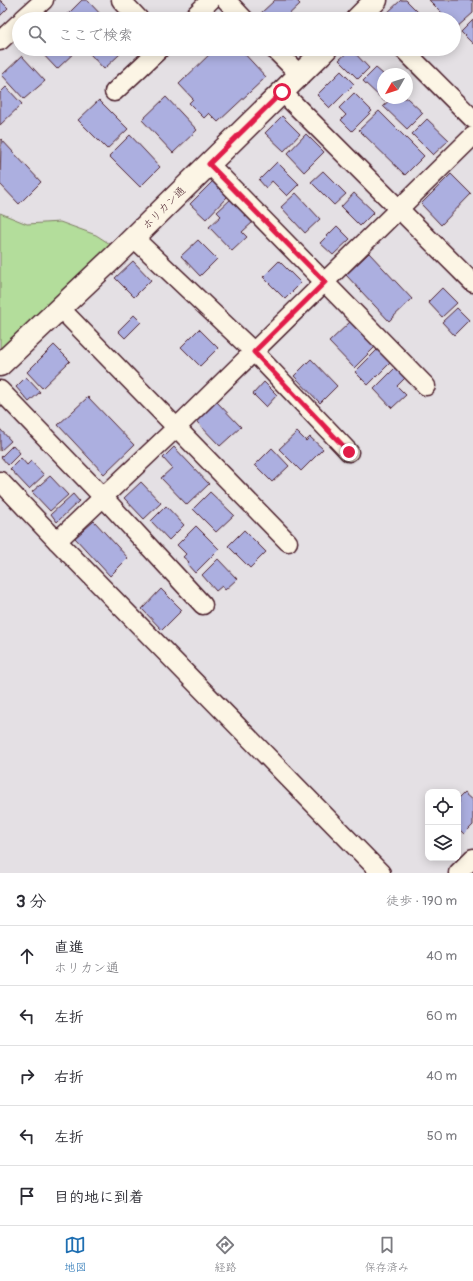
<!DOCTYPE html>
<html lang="ja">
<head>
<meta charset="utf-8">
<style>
  body { margin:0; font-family:Pangolin,"Klee One",sans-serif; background:#f7f7f7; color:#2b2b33 }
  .controls { position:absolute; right:12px; bottom:12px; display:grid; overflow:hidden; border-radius:8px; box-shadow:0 2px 10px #0003 }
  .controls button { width:36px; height:36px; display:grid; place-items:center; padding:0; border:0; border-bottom:1px solid #e1e1e2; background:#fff; color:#2b2b33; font:20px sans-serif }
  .compass { position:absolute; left:377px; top:68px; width:36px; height:36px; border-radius:50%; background:#fff; box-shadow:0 2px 10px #0003; rotate:231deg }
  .stop { position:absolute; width:12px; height:12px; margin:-9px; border:3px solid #e11d48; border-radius:50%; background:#fff }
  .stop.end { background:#e11d48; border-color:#fff; box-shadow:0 1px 4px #0008 }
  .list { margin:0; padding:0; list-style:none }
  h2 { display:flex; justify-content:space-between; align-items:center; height:52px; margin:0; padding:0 16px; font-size:17px }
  h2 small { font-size:13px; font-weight:400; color:#7c7c81 }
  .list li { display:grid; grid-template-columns:26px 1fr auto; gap:12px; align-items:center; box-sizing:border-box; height:60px; padding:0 16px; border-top:1px solid #e1e1e2 }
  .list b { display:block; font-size:15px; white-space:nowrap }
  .list p { margin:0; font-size:13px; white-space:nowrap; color:#7c7c81 }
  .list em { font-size:13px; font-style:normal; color:#7c7c81 }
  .icon { flex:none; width:22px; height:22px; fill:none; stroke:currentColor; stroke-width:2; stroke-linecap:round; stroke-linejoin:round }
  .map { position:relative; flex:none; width:473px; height:873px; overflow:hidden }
  .search { position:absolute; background:#fff; box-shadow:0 2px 10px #0003; left:12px; right:12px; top:12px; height:44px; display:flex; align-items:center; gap:10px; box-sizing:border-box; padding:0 14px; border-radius:22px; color:#7c7c81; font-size:15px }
  .sheet { height:352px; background:#fff }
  nav { display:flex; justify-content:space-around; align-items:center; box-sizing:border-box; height:56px; border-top:1px solid #e1e1e2; background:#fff; font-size:11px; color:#7c7c81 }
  nav a { display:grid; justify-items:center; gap:2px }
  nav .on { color:#1f6fb2 }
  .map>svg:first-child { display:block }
  .green { fill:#b3dd9b; stroke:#7e7e63 }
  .building { fill:#acafe0; stroke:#4a1f2b }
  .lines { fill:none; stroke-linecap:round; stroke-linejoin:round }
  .minor-casing { stroke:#4a1f2b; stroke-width:21 }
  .tertiary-casing { stroke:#4a1f2b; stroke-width:25 }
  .minor { stroke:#fcf5e5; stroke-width:18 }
  .tertiary { stroke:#fcf5e5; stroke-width:22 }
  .route { stroke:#e11d48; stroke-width:5 }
  .labels { text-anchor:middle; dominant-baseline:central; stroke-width:3; stroke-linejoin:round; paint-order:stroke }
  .street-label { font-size:11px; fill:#4a1f2b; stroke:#fcf5e5 }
</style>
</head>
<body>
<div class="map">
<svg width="473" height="873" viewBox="0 0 473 873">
  <rect width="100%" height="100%" fill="#e4e0e4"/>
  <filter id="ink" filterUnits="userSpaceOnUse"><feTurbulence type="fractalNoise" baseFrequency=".025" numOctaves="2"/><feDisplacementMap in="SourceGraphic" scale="8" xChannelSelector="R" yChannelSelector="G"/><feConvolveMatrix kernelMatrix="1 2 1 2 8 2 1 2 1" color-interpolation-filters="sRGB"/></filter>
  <g filter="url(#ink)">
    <polygon class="green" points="0,213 27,224 60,222 96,235 121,251 0,362"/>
    <g class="building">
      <polygon points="0,0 8,8 0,16"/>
      <polygon points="82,0 87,0 105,19 69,19 66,16"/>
      <polygon points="275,0 296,0 300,4 284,19 267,19 261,13"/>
      <polygon points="401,0 406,0 420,14 415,19 391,19 386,14"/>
      <polygon points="429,0 473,0 473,13 456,28 454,26 454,19 448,19"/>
      <polygon points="473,20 473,44 461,32"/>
      <polygon points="38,49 76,49 77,50 57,69"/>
      <polygon points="94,49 115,49 120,54 104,69 90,54"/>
      <polygon points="215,49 240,49 266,77 218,122 209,113 204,118 189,103 193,99 179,84"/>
      <polygon points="351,49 369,68 358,79 339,60"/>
      <polygon points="22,56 45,81 24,99 2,75"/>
      <polygon points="376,68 383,74 383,98 387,98 384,101 363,81"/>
      <polygon points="341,71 354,84 330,108 317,95"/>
      <polygon points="6,87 22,104 0,125 0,93"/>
      <polygon points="354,93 372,111 352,131 341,120 346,115 339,108"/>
      <polygon points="166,97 197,130 173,153 142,120"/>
      <polygon points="392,98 407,98 423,113 407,129 383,106"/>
      <polygon points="99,100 128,129 107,149 78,120"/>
      <polygon points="379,111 424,156 405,175 359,130"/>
      <polygon points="282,116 300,134 284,151 265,133"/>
      <polygon points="427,119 449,140 433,155 412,134"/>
      <polygon points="306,134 324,152 304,172 287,154"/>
      <polygon points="130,135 160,167 140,187 109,156"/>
      <polygon points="1,139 41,182 19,204 0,184"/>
      <polygon points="277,162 299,184 287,196 272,181 266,188 259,180"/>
      <polygon points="323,171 346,194 334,205 311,182"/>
      <polygon points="451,174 471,194 441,225 421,204"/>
      <polygon points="213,181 228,196 206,219 190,204"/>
      <polygon points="296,193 320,219 305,233 281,207"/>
      <polygon points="354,193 374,212 360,226 341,207"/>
      <polygon points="231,199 253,222 242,232 247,237 232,251 209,227 221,216 217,212"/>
      <polygon points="337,226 350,239 333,255 320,243"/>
      <polygon points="198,240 217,259 200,276 181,256"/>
      <polygon points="369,253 412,299 389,321 346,275"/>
      <polygon points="133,261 151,280 134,297 115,278"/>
      <polygon points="279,261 301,283 285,299 263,277"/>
      <polygon points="442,288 457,303 442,317 428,302"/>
      <polygon points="457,308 469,320 454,335 442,322"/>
      <polygon points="134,315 141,322 125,338 118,331"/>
      <polygon points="351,321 376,346 354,368 329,342"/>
      <polygon points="199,329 218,348 200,366 181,347"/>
      <polygon points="54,345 70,361 42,388 27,372"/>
      <polygon points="379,348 392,361 368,385 355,372"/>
      <polygon points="311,359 337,386 320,403 294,376"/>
      <polygon points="398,365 408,375 397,386 406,395 392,408 374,389"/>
      <polygon points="26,377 40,392 29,402 16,387"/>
      <polygon points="264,382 277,395 266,407 253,394"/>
      <polygon points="88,397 134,445 104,474 58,425"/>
      <polygon points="216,401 241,427 220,446 195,420"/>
      <polygon points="0,429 11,441 0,451"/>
      <polygon points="297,432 306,441 310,437 323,449 301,471 279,449"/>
      <polygon points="13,445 20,453 8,465 1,457"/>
      <polygon points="174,447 209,484 187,505 161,478 172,468 163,458"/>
      <polygon points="272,448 289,466 272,482 255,465"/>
      <polygon points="21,458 27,465 31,461 44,475 29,489 10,469"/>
      <polygon points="50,476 68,495 50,511 32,492"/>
      <polygon points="141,482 161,503 144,519 124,498"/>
      <polygon points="210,492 234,515 216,532 193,509"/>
      <polygon points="73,494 79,501 57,522 51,514"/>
      <polygon points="166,506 184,525 169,540 151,521"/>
      <polygon points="94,521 128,558 110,576 75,538"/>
      <polygon points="196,526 219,549 195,573 187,564 189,562 183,557 186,554 177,545"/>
      <polygon points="244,530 266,552 250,568 228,546"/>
      <polygon points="218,559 237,579 225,590 222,586 216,591 202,575"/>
      <polygon points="161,589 182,610 162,630 142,609"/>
      <polygon points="464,793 473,801 473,825 464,834 458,828 458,799"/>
    </g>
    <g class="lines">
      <g class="minor-casing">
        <g id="minor">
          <polyline points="121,0 139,19"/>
          <polyline points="226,0 244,19"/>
          <polyline points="23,19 44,0"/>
          <polyline points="191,19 211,0"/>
          <polyline points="0,41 19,23"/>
          <polyline points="274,49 300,75"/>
          <polyline points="403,49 473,119"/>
          <polyline points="114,92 160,49"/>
          <polyline points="282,92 473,283"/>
          <polyline points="209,164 426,386"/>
          <polyline points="134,238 254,352 349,452"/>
          <polyline points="60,308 288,542"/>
          <polyline points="0,390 103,497 203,605"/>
          <polyline points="0,481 57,541 381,873"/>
          <polyline points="57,541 176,428 473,136"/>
          <polyline points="458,873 473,858"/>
        </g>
      </g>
      <g class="tertiary-casing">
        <g id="tertiary">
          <polyline points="357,19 376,0"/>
          <polyline points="0,365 114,257 326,49"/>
        </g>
      </g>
      <use href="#minor" class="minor"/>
      <use href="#tertiary" class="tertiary"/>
    </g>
  </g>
  <g class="lines" filter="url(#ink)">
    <polyline class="route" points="282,92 209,164 325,282 254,352 349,452"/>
  </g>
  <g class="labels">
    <g class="street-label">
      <text transform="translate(164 208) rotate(-45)">ホリカン通</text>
    </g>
  </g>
</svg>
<div class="controls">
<button><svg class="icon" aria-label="locate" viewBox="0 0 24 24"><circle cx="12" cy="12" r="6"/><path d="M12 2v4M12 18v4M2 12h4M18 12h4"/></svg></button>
<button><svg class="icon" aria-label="layers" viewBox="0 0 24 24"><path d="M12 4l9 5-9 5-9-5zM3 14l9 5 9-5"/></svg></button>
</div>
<svg class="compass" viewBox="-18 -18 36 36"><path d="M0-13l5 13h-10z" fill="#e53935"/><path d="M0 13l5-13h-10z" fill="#7c7c81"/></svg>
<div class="stop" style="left:282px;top:92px"></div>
<div class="stop end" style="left:349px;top:452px"></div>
<div class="search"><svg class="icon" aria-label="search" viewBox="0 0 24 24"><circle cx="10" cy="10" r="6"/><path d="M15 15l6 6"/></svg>ここで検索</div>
</div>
<section class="sheet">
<h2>3 分<small>徒歩 · 190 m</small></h2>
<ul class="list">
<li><svg class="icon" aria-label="ahead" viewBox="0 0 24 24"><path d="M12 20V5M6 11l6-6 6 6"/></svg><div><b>直進</b><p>ホリカン通</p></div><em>40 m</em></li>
<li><svg class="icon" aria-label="left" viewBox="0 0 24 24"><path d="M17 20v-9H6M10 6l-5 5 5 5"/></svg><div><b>左折</b></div><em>60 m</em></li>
<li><svg class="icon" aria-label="right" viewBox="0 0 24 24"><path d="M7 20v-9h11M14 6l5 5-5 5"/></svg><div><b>右折</b></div><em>40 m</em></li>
<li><svg class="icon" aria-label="left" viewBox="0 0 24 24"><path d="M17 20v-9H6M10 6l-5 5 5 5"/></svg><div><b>左折</b></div><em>50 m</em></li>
<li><svg class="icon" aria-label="arrive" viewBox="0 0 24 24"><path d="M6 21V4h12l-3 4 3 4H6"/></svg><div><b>目的地に到着</b></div></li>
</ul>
</section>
<nav>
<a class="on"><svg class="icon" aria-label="map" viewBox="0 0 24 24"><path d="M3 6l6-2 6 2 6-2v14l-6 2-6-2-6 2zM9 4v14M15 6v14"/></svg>地図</a>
<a><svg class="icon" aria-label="directions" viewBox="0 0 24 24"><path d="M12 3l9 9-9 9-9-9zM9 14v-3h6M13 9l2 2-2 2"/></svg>経路</a>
<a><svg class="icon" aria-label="saved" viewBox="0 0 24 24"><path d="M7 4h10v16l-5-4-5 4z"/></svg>保存済み</a>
</nav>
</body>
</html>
